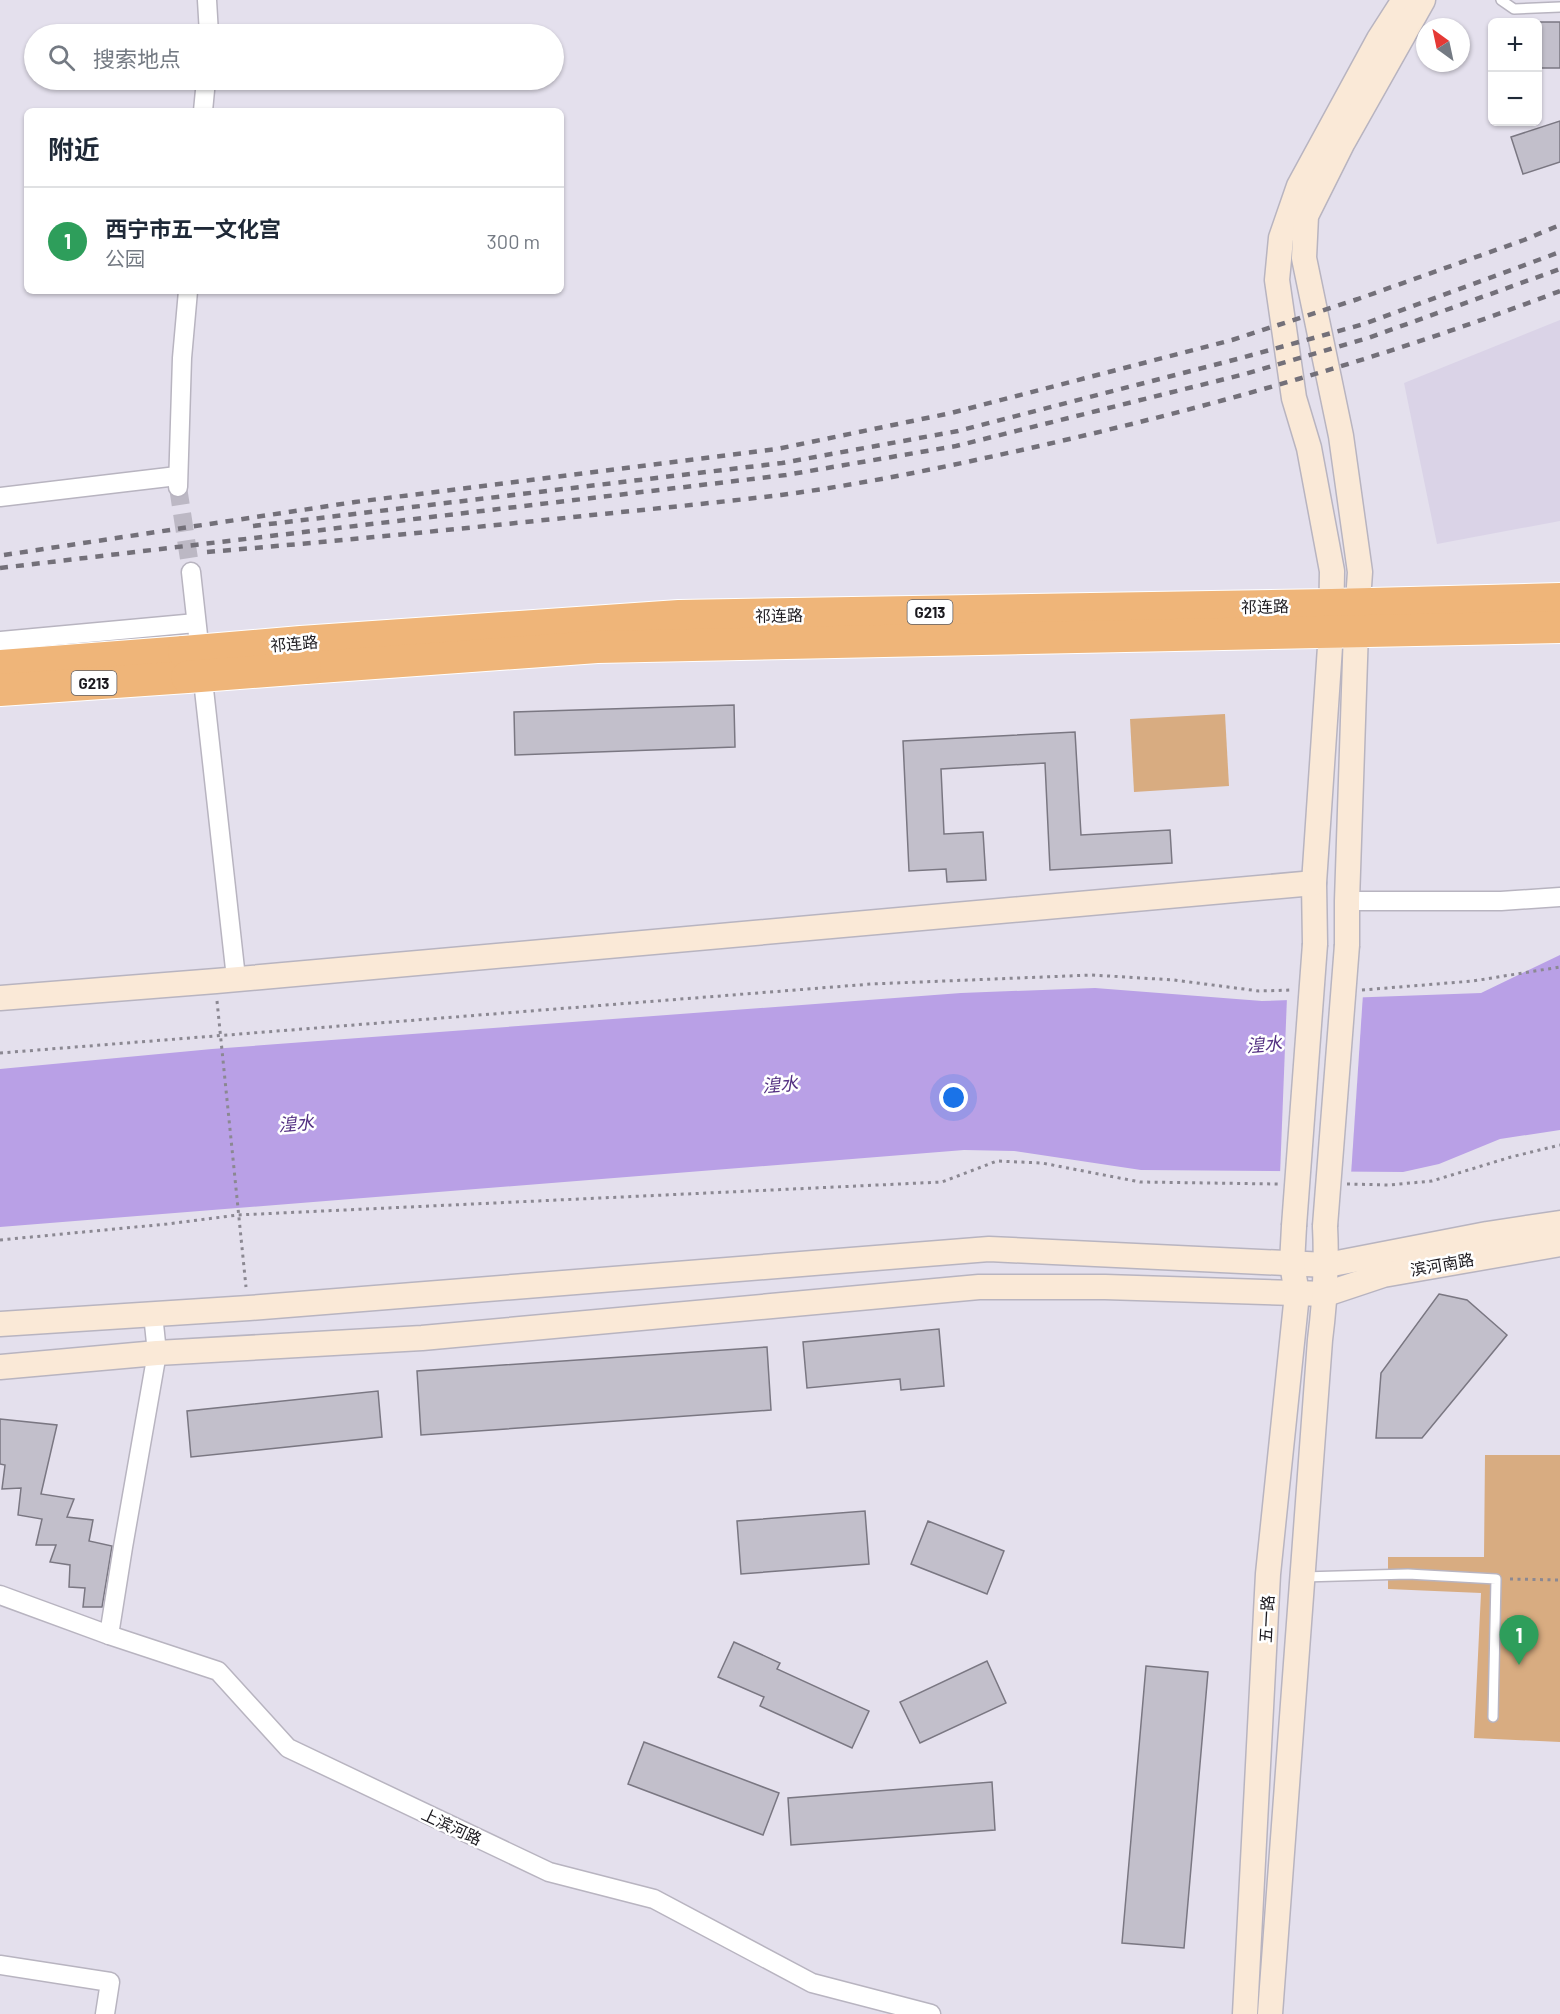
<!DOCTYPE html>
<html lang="zh">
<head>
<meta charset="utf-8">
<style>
  body { margin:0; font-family:Barlow,"Noto Sans SC",sans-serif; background:#f2f2f3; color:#1f2937 }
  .controls { position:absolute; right:18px; top:18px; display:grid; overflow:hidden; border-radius:9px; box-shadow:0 2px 4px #0004 }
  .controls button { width:54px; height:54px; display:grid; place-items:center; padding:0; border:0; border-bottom:2px solid #e0e1e3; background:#fff; color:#1f2937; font:30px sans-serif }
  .compass { position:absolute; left:1416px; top:18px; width:54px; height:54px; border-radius:50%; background:#fff; box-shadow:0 2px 4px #0004; rotate:327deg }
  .you { position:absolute; left:954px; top:1098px; width:21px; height:21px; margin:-15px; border:4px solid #fff; border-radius:50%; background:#1a73e8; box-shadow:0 0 0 9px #1a73e833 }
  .badge { display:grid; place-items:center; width:39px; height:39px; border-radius:50%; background:#db2777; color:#fff; font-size:20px; font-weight:700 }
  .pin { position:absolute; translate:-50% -50px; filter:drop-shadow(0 2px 3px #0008) }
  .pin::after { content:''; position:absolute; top:32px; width:21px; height:18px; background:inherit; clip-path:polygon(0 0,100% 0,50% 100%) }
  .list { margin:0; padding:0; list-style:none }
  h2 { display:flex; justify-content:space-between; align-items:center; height:78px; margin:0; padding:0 24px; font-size:26px }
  h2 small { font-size:20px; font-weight:400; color:#747a83 }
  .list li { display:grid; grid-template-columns:39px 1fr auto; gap:18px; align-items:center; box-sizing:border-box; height:108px; padding:0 24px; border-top:2px solid #e0e1e3 }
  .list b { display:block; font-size:22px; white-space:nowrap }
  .list p { margin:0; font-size:20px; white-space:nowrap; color:#747a83 }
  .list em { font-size:20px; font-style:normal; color:#747a83 }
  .icon { flex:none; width:33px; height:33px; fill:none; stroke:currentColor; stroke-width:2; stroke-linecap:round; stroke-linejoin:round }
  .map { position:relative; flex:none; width:1560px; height:2014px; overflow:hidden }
  .search { position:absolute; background:#fff; box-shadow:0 2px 4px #0004; left:24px; top:24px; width:540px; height:66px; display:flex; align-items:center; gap:15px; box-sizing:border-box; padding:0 21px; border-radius:33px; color:#747a83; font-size:22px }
  .panel { position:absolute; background:#fff; box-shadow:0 2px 4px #0004; left:24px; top:108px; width:540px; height:186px; border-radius:9px }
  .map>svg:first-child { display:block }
  .built { fill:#dad3e7 }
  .green { fill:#d8ac81 }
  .water { fill:#b9a0e6 }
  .pier { fill:#e4e0ed }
  .building { fill:#c2bfcb; stroke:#7a7782; stroke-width:1.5 }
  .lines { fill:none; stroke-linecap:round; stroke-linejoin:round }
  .street-tunnel { stroke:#bcb8c4; stroke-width:18; stroke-dasharray:18 9; stroke-linecap:butt }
  .lane-casing { stroke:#b8b4c0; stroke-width:12 }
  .street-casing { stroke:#b8b4c0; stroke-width:21 }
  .secondary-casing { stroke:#b8b4c0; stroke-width:27 }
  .highway-casing { stroke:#fff; stroke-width:34 }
  .path { stroke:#8b8892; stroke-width:3; stroke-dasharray:3 4.5; stroke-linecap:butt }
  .lane { stroke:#fff; stroke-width:9 }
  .street { stroke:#fff; stroke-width:18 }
  .secondary { stroke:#fae9d7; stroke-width:24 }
  .highway { stroke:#efb579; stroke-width:32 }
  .rail { stroke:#737079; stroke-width:4.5; stroke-dasharray:8 8; stroke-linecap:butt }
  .secondary-bridge-casing { stroke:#b8b4c0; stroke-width:27; stroke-linecap:butt }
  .highway-bridge-casing { stroke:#fff; stroke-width:34; stroke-linecap:butt }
  .secondary-bridge { stroke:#fae9d7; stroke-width:24 }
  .highway-bridge { stroke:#efb579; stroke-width:32 }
  .labels { text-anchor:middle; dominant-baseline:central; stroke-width:5; stroke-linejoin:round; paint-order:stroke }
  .shield { fill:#fff; stroke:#5f5e62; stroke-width:1.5 }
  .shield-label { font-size:15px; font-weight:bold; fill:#1b191e }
  .street-label { font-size:16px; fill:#1b191e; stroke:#fff }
  .water-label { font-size:18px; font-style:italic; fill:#543183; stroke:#fff }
</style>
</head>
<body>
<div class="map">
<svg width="1560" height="2014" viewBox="0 0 1560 2014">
  <rect width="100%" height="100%" fill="#e4e0ed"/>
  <polygon class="built" points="1560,320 1560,521 1437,544 1404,383"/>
  <g class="green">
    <polygon points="1225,714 1229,786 1134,792 1130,719"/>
    <polygon points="1485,1455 1560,1455 1560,1742 1474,1738 1481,1593 1388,1589 1388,1557 1484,1557"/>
  </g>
  <polygon class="water" points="1560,955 1560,1130 1500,1139 1439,1164 1403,1172 1141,1170 1014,1151 964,1150 0,1227 0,1069 212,1049 961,993 1095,988 1262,1001 1481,993"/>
  <polygon class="pier" points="1363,994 1351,1175 1280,1175 1287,997"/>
  <g class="building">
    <rect x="1538" y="22" width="22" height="46"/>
    <polygon points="1560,121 1560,162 1523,174 1511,137"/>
    <polygon points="734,705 735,747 515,755 514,712"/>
    <polygon points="1075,732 1081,835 1170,830 1172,863 1050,870 1045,763 941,769 944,834 983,832 986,880 947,882 946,869 909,871 903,741"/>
    <polygon points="1439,1294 1467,1300 1507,1335 1422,1438 1376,1438 1381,1373"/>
    <polygon points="939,1329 944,1386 901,1390 900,1379 807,1388 803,1342"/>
    <polygon points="767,1347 771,1410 421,1435 417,1371"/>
    <polygon points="378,1391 382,1437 191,1457 187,1411"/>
    <polygon points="0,1419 57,1425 41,1494 74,1499 67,1517 93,1520 89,1541 112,1546 102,1607 83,1607 85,1588 69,1587 70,1565 50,1562 56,1545 36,1545 42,1519 18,1515 21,1488 2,1489 5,1465 0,1464"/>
    <polygon points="865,1511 869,1564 741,1574 737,1521"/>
    <polygon points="928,1521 1004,1551 987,1594 911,1564"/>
    <polygon points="734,1642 780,1663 777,1669 869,1711 852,1748 760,1706 764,1697 718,1677"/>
    <polygon points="987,1661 1006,1703 920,1743 900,1702"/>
    <polygon points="1146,1666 1208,1672 1184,1948 1122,1943"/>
    <polygon points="644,1742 779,1793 763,1835 628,1784"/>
    <polygon points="992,1782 995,1830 791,1845 788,1798"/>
  </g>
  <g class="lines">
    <polyline class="street-tunnel" points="178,487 191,572"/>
    <g class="lane-casing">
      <g id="lane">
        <polyline points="1501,0 1514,9 1560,7"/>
        <polyline points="1303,1577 1408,1574 1496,1579 1493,1717"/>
      </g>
    </g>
    <g class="street-casing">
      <g id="street">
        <polyline points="207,0 209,34"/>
        <polyline points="203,111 206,80"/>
        <polyline points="178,487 182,358 188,291"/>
        <polyline points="0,497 177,476"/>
        <polyline points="191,572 236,978"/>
        <polyline points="0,641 196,623"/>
        <polyline points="1347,901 1501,901 1560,897"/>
        <polyline points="0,1595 109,1635 218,1671 288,1748 549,1872 654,1899 812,1983 931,2014"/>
        <polyline points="109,1635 123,1547 157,1353 153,1314"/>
        <polyline points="0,1965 110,1982 105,2014"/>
      </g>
    </g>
    <g class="secondary-casing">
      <g id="secondary">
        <polyline points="1315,944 1314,883 1331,632 1332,571 1309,448 1294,398 1277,280 1281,238 1299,186 1379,39 1404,0"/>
        <polyline points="1347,945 1347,901 1356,630 1360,572 1341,436 1304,258 1306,216 1343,142 1423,0"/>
        <polyline points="0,998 216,981 1314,883"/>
        <polyline points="0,1324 249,1308 989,1249 1327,1265 1487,1234 1560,1223"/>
        <polyline points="0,1367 157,1353 422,1338 979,1287 1105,1287 1326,1294 1383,1275 1560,1244"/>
        <polyline points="1245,2014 1268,1574 1297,1294 1292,1264 1294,1226"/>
        <path d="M1270,2014L1320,1340C1325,1301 1327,1265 1325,1226"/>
      </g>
    </g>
    <g class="highway-casing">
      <g id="highway">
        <polyline points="301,642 679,616 1332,605 1560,599"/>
        <polyline points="0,666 184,652"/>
        <polyline points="305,668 597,647 1560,627"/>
        <polyline points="0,690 187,677"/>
      </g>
    </g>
    <g class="path">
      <polyline points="1362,990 1473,981 1560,967"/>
      <polyline points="217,1001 246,1287"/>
      <polyline points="0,1053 871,984 1092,975 1174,980 1259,991 1293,990"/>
      <polyline points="1347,1184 1389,1185 1432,1181 1511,1157 1560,1145"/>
      <polyline points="0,1240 167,1224 238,1215 942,1182 997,1161 1042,1163 1140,1182 1278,1184"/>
      <polyline points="1510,1579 1560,1580"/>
    </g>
    <use href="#lane" class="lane"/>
    <use href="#street" class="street"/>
    <use href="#secondary" class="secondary"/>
    <use href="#highway" class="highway"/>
    <g class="rail">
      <polyline points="253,526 782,463 958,431 1241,358 1364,324 1560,252"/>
      <path d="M207,552C339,541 470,528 602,514C662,508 722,502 781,495C871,483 960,464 1048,444C1222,404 1393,355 1560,291"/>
      <polyline points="4,555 355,502 777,449 951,413 1232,340 1358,299 1524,240 1560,225"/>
      <polyline points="0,568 786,475 956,446 1245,374 1368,338 1560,269"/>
    </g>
    <g class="secondary-bridge-casing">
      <g id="secondary-bridge">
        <polyline points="1294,1226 1315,944"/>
        <polyline points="1325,1226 1347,945"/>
      </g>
    </g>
    <g class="highway-bridge-casing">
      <g id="highway-bridge">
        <polyline points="184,652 301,642"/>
        <polyline points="187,677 305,668"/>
      </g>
    </g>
    <use href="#secondary-bridge" class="secondary-bridge"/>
    <use href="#highway-bridge" class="highway-bridge"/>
  </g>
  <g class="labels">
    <g class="shield">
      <rect x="907.5" y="600" width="45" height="24" rx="4.5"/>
      <rect x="71.5" y="671" width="45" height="24" rx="4.5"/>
    </g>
    <g class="shield-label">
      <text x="930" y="612">G213</text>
      <text x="94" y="683">G213</text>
    </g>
    <g class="street-label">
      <text transform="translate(1265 606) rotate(-1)">祁连路</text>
      <text transform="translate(779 615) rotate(-1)">祁连路</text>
      <text transform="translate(294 643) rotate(-5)">祁连路</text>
      <text transform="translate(1442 1264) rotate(-10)">滨河南路</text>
      <text transform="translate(1266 1619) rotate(-87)">五一路</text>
      <text transform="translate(452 1826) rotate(25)">上滨河路</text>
    </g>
    <g class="water-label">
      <text transform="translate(1264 1044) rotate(-5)">湟水</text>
      <text transform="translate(780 1084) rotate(-5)">湟水</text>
      <text transform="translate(296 1123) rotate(-5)">湟水</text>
    </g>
  </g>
</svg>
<div class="controls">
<button>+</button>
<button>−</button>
</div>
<svg class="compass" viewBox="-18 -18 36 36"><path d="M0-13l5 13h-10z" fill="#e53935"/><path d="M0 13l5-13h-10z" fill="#747a83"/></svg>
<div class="you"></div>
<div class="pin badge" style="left:1519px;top:1665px;background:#2e9e5b">1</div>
<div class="search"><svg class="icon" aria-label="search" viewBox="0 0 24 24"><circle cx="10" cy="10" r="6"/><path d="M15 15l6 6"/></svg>搜索地点</div>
<section class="panel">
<h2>附近<small></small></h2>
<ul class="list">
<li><span class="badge" style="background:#2e9e5b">1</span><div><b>西宁市五一文化宫</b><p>公园</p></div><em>300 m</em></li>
</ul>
</section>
</div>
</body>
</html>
